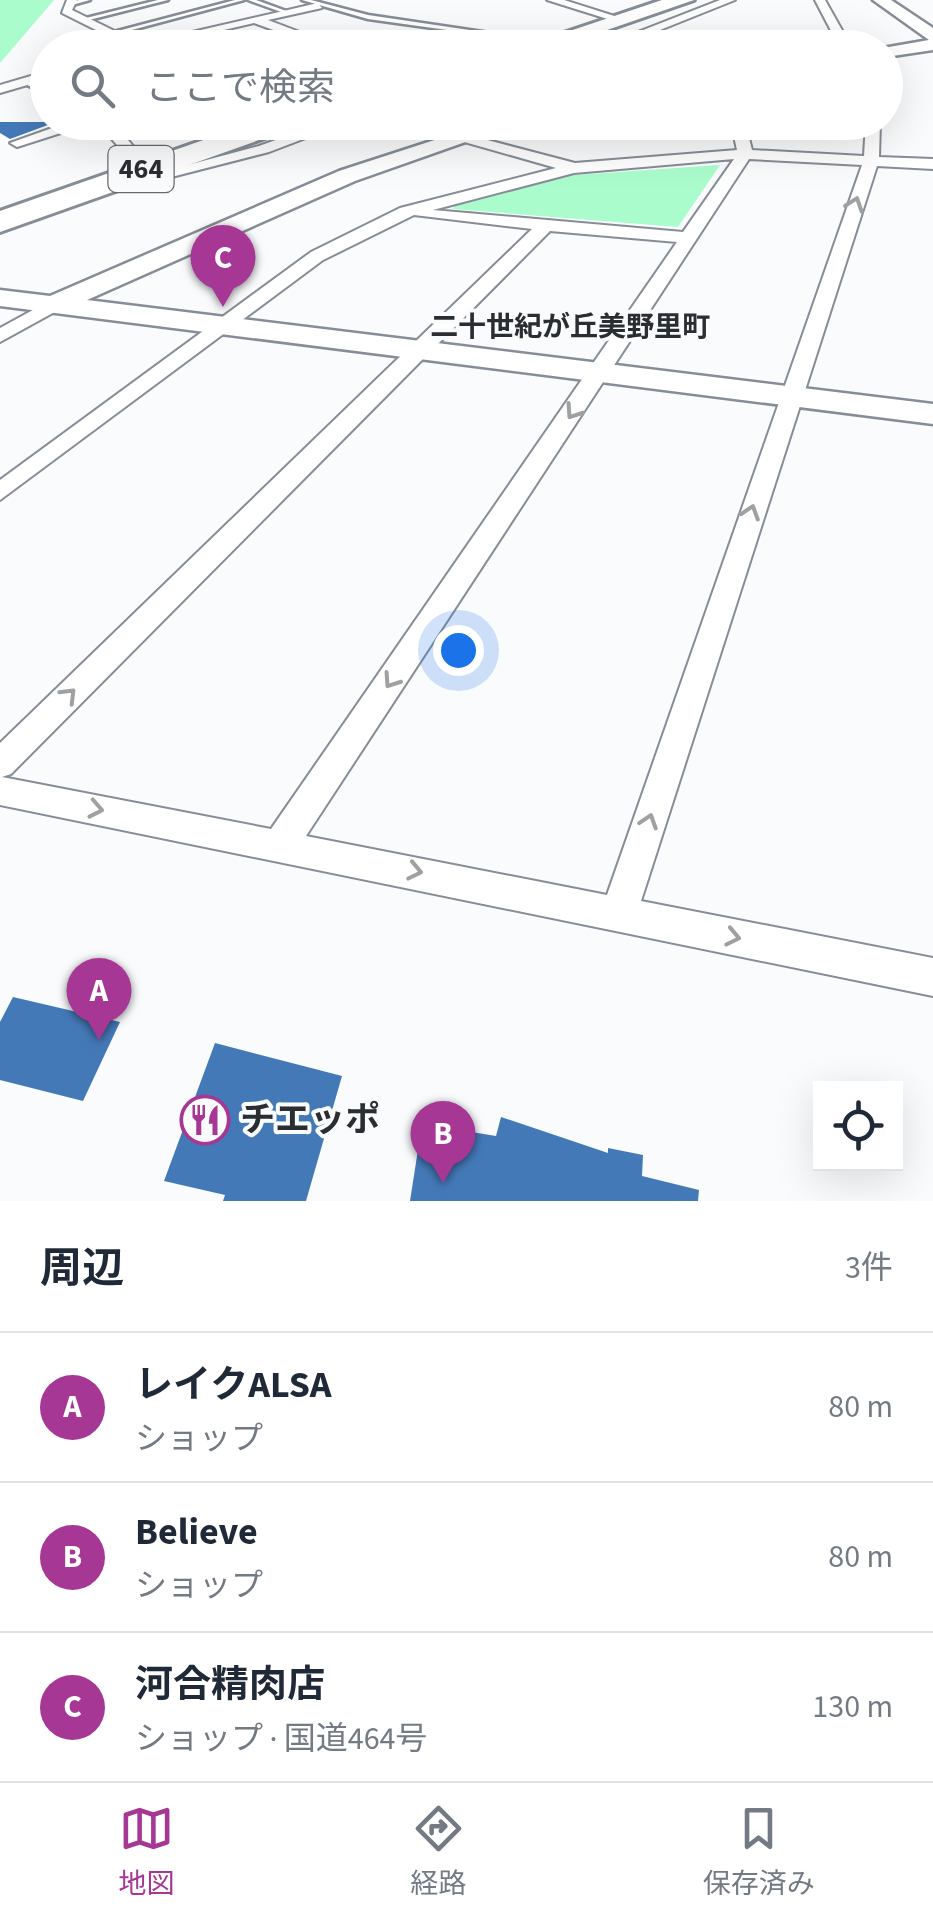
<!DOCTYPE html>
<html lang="ja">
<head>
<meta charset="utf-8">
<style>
  body { margin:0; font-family:"Source Sans 3","Noto Sans JP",sans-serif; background:#f6f6f7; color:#1f2937 }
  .controls { position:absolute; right:30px; bottom:30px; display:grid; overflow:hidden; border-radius:0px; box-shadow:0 10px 40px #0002 }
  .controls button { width:90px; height:90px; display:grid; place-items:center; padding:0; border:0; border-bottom:2px solid #e0e1e3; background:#fff; color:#1f2937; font:50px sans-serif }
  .you { position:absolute; left:458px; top:650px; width:35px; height:35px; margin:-25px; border:8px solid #fff; border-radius:50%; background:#1a73e8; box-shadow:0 0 0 15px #1a73e833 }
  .badge { display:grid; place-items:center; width:65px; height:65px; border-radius:50%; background:#a73795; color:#fff; font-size:32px; font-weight:700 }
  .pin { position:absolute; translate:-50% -82px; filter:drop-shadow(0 2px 5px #0008) }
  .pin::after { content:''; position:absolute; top:52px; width:35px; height:30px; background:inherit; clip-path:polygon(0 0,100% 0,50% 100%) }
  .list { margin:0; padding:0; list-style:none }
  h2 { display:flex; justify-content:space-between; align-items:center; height:130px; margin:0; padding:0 40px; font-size:42px }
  h2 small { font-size:32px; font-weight:400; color:#747a83 }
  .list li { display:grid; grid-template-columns:65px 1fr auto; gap:30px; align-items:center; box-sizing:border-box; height:150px; padding:0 40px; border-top:2px solid #e0e1e3 }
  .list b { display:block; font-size:38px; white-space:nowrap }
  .list p { margin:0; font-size:32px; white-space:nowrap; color:#747a83 }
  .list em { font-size:32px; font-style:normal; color:#747a83 }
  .icon { flex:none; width:55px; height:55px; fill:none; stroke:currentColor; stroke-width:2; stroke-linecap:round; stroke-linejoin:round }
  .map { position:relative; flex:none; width:933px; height:1201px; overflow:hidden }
  .search { position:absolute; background:#fff; box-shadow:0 10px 40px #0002; left:30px; right:30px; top:30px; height:110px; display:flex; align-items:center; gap:25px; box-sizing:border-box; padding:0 35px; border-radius:55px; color:#747a83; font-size:38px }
  .sheet { height:580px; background:#fff }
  nav { display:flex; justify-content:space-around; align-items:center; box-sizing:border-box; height:140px; border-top:2px solid #e0e1e3; background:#fff; font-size:28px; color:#747a83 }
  nav a { display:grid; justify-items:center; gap:5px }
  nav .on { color:#a73795 }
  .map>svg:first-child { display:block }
  .green { fill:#abfccc }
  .building { fill:#4479b8 }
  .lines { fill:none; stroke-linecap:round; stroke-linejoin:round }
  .lane-casing { stroke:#868d96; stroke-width:5 }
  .street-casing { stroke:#868d96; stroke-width:4 }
  .secondary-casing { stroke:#868d96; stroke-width:5 }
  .highway-casing { stroke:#868d96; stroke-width:6 }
  .lane { fill:#fff; fill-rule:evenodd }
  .street { fill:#fff; fill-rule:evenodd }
  .secondary { fill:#fff; fill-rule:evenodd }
  .highway { fill:#fff; fill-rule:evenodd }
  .oneway { stroke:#9fa0a2 }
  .labels { text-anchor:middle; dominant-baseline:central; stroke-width:8; stroke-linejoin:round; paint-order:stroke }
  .shield { fill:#fafbfd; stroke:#686b6e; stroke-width:2.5 }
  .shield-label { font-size:28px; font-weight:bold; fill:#2a2d31 }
  .far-neighbourhood-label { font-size:28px; font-weight:bold; fill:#2a2d31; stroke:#fafbfd }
  .near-poi-label { font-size:35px; font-weight:bold; fill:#2a2d31; stroke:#fafbfd; text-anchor:start }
</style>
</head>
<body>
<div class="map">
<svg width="933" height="1201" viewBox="0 0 933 1201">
  <rect width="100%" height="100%" fill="#fafbfd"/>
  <g class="green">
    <polygon points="0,0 54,0 0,63"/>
    <polygon points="720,165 678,227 453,209 458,199 561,176"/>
  </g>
  <g class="building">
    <polygon points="0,122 56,122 10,139 0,133"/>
    <polygon points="13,997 120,1022 83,1101 0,1080 0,1022"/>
    <polygon points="215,1043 342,1076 306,1201 223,1201 225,1195 164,1181"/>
    <polygon points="501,1117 608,1153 608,1148 643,1155 642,1176 699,1190 698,1201 410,1201 422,1124 496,1136"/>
  </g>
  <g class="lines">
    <g class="lane-casing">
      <g id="lane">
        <polygon points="79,0 90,0 72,5 69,3"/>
        <polygon points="158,0 168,0 85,21 82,19"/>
        <polygon points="235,0 244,0 113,35 110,33"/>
        <polygon points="248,0 256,0 289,12 284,13"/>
        <polygon points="302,0 311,0 368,15 550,42 547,44 368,19"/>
        <polygon points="25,80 48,90 48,95 23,83"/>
      </g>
    </g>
    <g class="street-casing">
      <g id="street">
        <polygon points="67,0 77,0 72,10 147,47 132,48 62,13"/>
        <polygon points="547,0 564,0 627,20 617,22"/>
        <polygon points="720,0 735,0 615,48 597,48"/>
        <polygon points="815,0 825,0 852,48 840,48"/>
        <polygon points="318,3 322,8 268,20 342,48 323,48 254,23 185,39 179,35"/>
        <polygon points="48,71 48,79 0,93 0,85"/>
        <polygon points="69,122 110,122 115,125 152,168 139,171 105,131 92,123 17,147 10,143"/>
        <polygon points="326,122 348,122 269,152 117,191 109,186 259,146"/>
        <path d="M394,122H419L575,163L737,150L731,122H745L752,150L864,156L866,122H880L879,157L933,159V169L877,166L641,901L933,958V996L0,805V743L532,229L414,215L323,260L0,500V480L311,252L400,208L556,168ZM734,159L683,232L433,210L574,173ZM749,159L862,165L607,895L306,836ZM550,231L677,242L271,829L2,777L11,774Z"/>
        <polygon points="53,299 60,301 60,309 0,342 0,328"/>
      </g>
    </g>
    <g class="secondary-casing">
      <g id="secondary">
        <polygon points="873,0 891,0 933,28 933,50 886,57 883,48 929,40"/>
        <polygon points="490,122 522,122 355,181 87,300 933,404 933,424 0,306 0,290 50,296 339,171"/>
      </g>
    </g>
    <g class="highway-casing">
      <g id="highway">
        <polygon points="662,0 694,0 555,48 519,48"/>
        <polygon points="255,122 296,122 293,128 0,232 0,211"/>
      </g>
    </g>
    <use href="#lane" class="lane"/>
    <use href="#street" class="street"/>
    <use href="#secondary" class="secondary"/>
    <use href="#highway" class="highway"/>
  </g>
  <defs><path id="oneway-chevron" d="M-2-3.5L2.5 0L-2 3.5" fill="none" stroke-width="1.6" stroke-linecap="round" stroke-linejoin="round" transform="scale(2.5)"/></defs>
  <g class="oneway">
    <use href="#oneway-chevron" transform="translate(855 204) rotate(-71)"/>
    <use href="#oneway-chevron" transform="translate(573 412) rotate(124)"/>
    <use href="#oneway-chevron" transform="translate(751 512) rotate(-72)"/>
    <use href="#oneway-chevron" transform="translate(391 681) rotate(124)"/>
    <use href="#oneway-chevron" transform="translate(69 695) rotate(-45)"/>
    <use href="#oneway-chevron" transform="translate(96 809) rotate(11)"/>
    <use href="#oneway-chevron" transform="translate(649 821) rotate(-72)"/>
    <use href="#oneway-chevron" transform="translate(415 871) rotate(12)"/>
    <use href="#oneway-chevron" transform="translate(733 937) rotate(12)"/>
  </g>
  <defs>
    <g id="restaurant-ring" transform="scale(2.5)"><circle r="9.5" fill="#fafbfd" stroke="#a73795" stroke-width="1.5"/><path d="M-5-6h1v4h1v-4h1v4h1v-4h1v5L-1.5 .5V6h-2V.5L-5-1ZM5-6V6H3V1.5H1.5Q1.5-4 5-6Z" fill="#a73795"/></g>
  </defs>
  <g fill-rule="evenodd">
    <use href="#restaurant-ring" x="205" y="1120"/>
  </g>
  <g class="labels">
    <rect class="shield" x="108.5" y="146" width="65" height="46" rx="8"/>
    <g class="shield-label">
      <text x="141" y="169">464</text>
    </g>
    <g class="far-neighbourhood-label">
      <text x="570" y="327">二十世紀が丘美野里町</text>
    </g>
    <g class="near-poi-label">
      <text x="240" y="1120">チエッポ</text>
    </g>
  </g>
</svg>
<div class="controls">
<button><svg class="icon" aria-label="locate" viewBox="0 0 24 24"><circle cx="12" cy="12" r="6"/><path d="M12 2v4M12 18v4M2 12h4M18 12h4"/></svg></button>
</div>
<div class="you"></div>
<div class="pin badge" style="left:99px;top:1040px">A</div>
<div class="pin badge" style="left:443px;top:1183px">B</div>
<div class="pin badge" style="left:223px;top:307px">C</div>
<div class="search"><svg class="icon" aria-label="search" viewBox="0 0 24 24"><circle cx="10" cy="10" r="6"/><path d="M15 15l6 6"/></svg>ここで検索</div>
</div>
<section class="sheet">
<h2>周辺<small>3件</small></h2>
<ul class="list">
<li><span class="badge">A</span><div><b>レイクALSA</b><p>ショップ</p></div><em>80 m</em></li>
<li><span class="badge">B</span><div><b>Believe</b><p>ショップ</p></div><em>80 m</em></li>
<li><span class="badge">C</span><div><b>河合精肉店</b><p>ショップ · 国道464号</p></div><em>130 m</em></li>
</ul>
</section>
<nav>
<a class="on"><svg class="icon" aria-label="map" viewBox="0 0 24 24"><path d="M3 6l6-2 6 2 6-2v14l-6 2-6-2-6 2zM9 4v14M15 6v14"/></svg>地図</a>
<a><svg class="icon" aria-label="directions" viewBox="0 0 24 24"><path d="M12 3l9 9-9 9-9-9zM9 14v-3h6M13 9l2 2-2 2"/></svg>経路</a>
<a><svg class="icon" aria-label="saved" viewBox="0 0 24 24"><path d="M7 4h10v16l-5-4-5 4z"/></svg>保存済み</a>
</nav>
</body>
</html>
